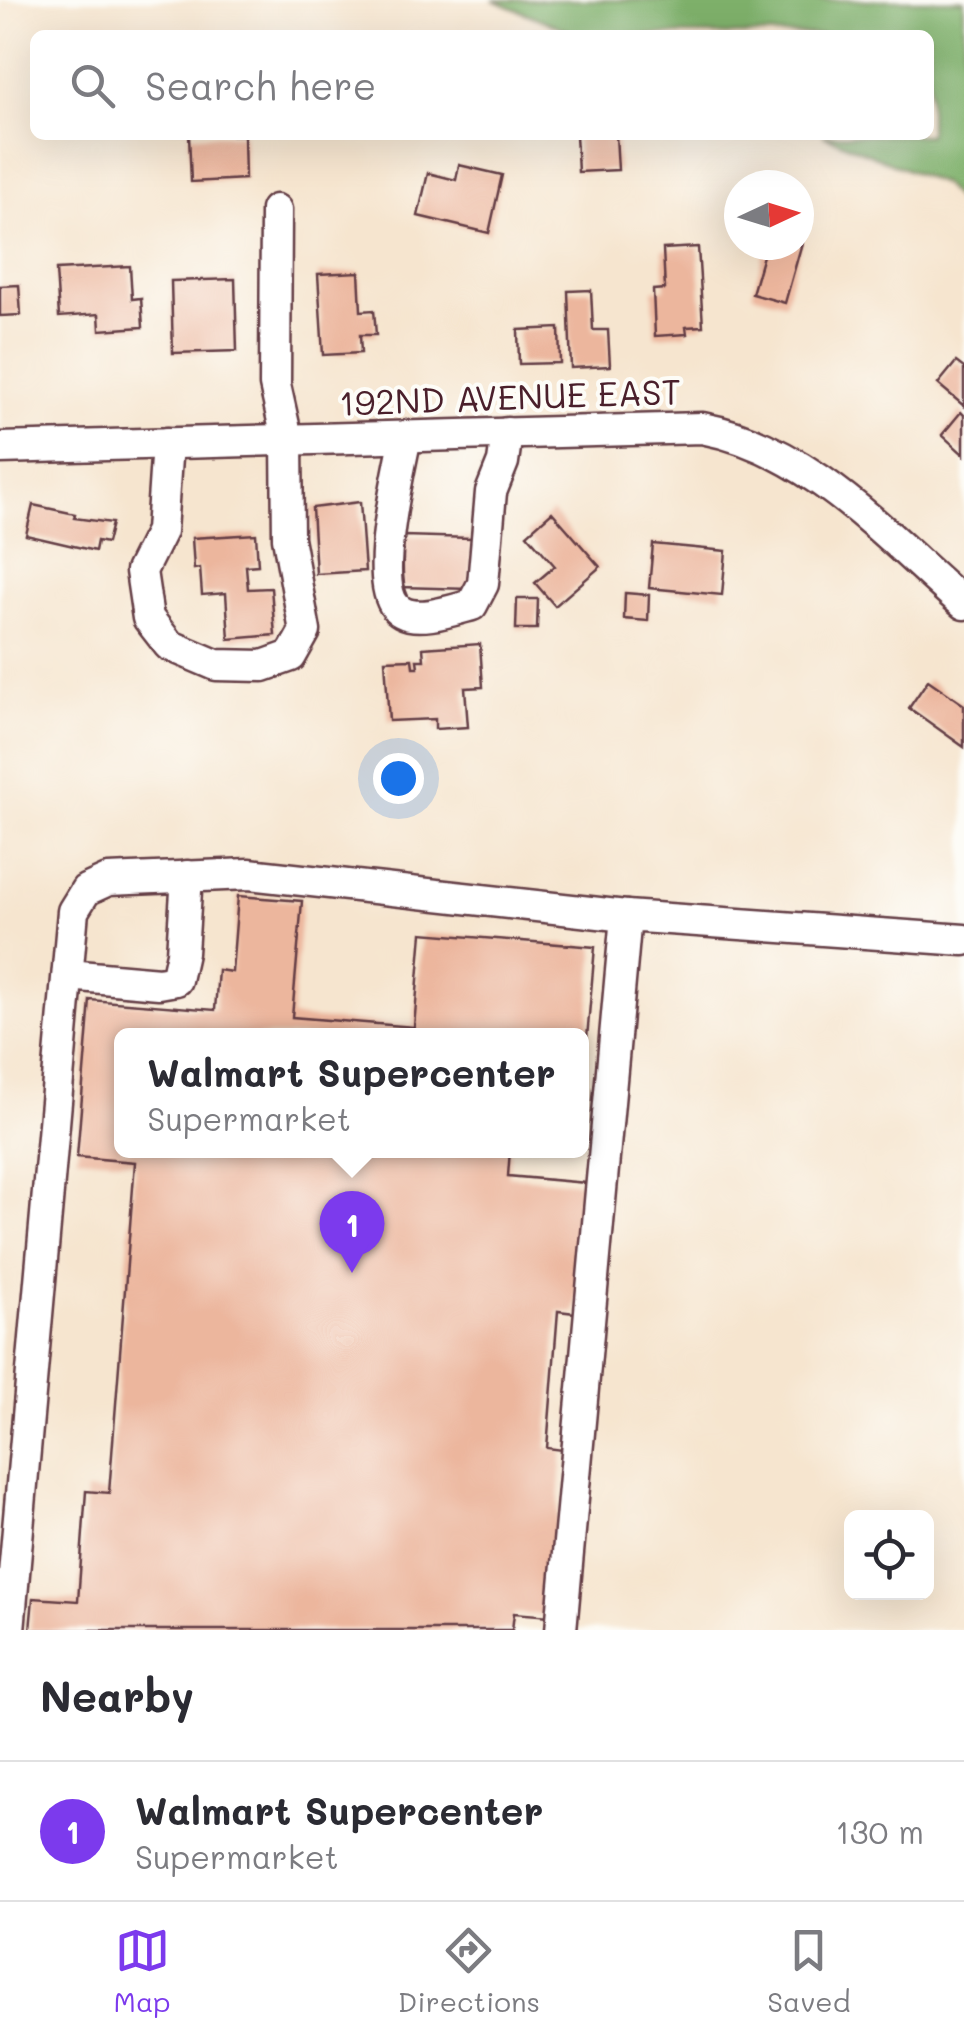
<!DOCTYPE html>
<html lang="en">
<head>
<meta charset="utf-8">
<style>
  body { margin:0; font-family:Mali,sans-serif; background:#f7f7f7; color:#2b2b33 }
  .controls { position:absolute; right:30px; bottom:30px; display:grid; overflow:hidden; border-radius:15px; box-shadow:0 10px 40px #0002 }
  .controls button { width:90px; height:90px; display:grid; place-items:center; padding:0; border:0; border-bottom:2px solid #e1e1e2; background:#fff; color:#2b2b33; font:50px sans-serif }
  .compass { position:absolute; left:724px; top:170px; width:90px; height:90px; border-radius:50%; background:#fff; box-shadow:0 10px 40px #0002; rotate:86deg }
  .you { position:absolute; left:398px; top:778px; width:35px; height:35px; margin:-25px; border:8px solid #fff; border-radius:50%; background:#1a73e8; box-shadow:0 0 0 15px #1a73e833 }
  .badge { display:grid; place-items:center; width:65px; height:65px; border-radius:50%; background:#7c3aed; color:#fff; font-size:32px; font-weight:700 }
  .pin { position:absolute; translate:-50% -82px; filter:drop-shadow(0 2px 5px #0008) }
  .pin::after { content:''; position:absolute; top:52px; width:35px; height:30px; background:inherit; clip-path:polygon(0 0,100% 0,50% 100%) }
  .popup { position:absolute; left:114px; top:1028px; width:475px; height:130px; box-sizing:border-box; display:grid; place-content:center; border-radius:15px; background:#fff; filter:drop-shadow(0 2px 8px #0005); font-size:32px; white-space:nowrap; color:#7c7c81 }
  .popup b { font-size:38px; color:#2b2b33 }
  .popup::after { content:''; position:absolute; left:50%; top:100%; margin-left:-20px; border:20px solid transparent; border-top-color:#fff }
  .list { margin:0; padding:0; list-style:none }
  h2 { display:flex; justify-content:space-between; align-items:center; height:130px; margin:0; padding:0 40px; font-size:42px }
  h2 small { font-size:32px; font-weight:400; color:#7c7c81 }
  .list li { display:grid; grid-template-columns:65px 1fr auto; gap:30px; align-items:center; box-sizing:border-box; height:140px; padding:0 40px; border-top:2px solid #e1e1e2 }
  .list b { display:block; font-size:38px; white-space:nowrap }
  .list p { margin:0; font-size:32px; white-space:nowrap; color:#7c7c81 }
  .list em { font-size:32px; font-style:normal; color:#7c7c81 }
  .icon { flex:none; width:55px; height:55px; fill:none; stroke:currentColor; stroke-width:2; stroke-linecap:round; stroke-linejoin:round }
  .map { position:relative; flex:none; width:964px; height:1630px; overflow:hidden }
  .search { position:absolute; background:#fff; box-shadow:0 10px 40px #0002; left:30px; right:30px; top:30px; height:110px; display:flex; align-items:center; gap:25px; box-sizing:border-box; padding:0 35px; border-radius:15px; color:#7c7c81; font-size:38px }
  .sheet { height:270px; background:#fff }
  nav { display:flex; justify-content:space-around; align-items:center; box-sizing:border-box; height:140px; border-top:2px solid #e1e1e2; background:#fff; font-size:28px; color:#7c7c81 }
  nav a { display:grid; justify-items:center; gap:5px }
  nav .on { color:#7c3aed }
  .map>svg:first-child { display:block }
  .forest { fill:#7eb06a; stroke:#64684a; stroke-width:2.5 }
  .building { fill:#ecb69d }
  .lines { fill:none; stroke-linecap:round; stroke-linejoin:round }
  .minor-casing { stroke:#643d44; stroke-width:35 }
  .minor { stroke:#fff; stroke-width:30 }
  .labels { text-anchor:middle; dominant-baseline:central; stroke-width:8; stroke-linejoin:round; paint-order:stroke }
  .street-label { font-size:35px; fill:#4a1f2b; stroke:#fdfcf7 }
</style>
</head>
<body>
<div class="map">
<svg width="964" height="1630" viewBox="0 0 964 1630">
  <rect width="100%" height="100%" fill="#fdfcf7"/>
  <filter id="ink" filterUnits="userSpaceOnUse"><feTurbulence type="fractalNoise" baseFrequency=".01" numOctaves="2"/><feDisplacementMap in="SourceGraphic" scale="20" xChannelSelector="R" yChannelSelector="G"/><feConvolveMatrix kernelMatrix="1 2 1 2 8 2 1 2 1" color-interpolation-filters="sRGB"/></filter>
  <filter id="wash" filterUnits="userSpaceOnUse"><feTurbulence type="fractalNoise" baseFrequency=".0048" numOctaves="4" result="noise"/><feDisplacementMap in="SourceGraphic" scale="40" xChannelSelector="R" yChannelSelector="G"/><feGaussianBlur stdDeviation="2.25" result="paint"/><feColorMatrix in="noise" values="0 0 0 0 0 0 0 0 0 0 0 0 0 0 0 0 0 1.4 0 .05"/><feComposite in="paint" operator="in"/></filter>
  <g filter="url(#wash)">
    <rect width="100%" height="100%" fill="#f6e5cf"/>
    <polygon class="forest" points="493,0 964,0 964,208 942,184 823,135 929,135 929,35 579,35"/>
    <g id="blocks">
      <g class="building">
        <polygon points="189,135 244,135 245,179 191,182"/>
        <polygon points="576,135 616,135 618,170 578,172"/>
        <polygon points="459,165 502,175 489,233 418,216 428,173 456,180"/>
        <polygon points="799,210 809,218 785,303 752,294 766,245 799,245"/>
        <polygon points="698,247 703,326 686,327 687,334 655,336 653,290 665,289 663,249"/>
        <polygon points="130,266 132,299 141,298 143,327 100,330 99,314 59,317 56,270"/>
        <polygon points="359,272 361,311 374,310 376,335 360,335 361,353 323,355 318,274"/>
        <polygon points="235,279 237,351 173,353 171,281"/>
        <polygon points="19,285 21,315 0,316 0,286"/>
        <polygon points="591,290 593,330 608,330 610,366 571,368 568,291"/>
        <polygon points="559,328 560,363 519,364 518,330"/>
        <polygon points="956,362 964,368 964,406 938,384"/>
        <polygon points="961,412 964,415 964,455 942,435"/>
        <polygon points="360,502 365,571 316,574 312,508"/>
        <polygon points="33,505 75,514 74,518 112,523 107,543 97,541 95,551 26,535"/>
        <polygon points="552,512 600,567 555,606 535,583 555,566 527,534"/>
        <polygon points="256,534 258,565 246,566 248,589 271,588 275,635 229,639 226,593 202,595 200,568 194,569 192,538"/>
        <polygon points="403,536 472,538 470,589 401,587"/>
        <polygon points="653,544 726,551 722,595 649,588"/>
        <polygon points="625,593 649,595 648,621 624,619"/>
        <polygon points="517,599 538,599 537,629 516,629"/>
        <polygon points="480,644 483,687 465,688 468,727 435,729 435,719 389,721 385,660 412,659 413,667 418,667 417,660 424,660 423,648"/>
        <polygon points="928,680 964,705 964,747 909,708"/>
        <polygon points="238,896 302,901 292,1017 414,1027 422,933 595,947 587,1038 520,1033 519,1036 122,1036 122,1150 510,1150 508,1176 586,1183 575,1313 558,1311 547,1448 563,1450 550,1616 514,1613 512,1630 30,1630 33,1598 78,1601 86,1491 109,1493 135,1162 77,1157 90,1000 215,1010 218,970 232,972"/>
      </g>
    </g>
  </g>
  <g filter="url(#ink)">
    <use href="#blocks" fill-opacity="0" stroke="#643d44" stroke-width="2.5"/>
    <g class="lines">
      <g class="minor-casing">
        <g id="minor">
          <path d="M406,436C400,469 368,594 402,612C420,622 453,610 472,605L483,584L491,492L503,462L507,433"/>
          <polyline points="167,443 161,531 141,571 148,618 169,645 216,665 263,666 291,656 305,631 288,538 287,439 275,385 276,210"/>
          <path d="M0,448L702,428C809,448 885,535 964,604"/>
          <polyline points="68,975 159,983 176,980 182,953 187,876"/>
          <polyline points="9,1630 73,911 86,890 108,880 249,874 626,916"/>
          <polyline points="561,1630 626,916 964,940"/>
        </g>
      </g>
      <use href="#minor" class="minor"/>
    </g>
  </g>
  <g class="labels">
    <g class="street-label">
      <text transform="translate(510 396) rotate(-2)">192ND AVENUE EAST</text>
    </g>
  </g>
</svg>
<div class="controls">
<button><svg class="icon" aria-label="locate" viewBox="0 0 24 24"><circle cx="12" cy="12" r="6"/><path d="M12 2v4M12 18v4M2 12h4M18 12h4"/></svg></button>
</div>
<svg class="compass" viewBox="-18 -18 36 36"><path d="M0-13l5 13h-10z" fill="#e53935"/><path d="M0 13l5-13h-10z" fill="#7c7c81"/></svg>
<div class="you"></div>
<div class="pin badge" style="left:352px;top:1273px">1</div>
<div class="popup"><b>Walmart Supercenter</b>Supermarket</div>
<div class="search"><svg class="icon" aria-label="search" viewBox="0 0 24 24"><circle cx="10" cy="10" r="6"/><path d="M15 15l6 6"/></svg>Search here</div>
</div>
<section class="sheet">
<h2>Nearby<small></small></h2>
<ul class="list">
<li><span class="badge">1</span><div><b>Walmart Supercenter</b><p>Supermarket</p></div><em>130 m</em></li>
</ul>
</section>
<nav>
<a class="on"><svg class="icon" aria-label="map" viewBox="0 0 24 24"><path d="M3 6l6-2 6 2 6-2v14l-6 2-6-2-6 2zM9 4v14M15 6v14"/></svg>Map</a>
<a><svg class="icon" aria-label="directions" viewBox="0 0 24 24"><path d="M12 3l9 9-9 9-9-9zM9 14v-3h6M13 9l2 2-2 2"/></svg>Directions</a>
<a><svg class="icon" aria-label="saved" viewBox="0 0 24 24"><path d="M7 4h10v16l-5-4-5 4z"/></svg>Saved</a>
</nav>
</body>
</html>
